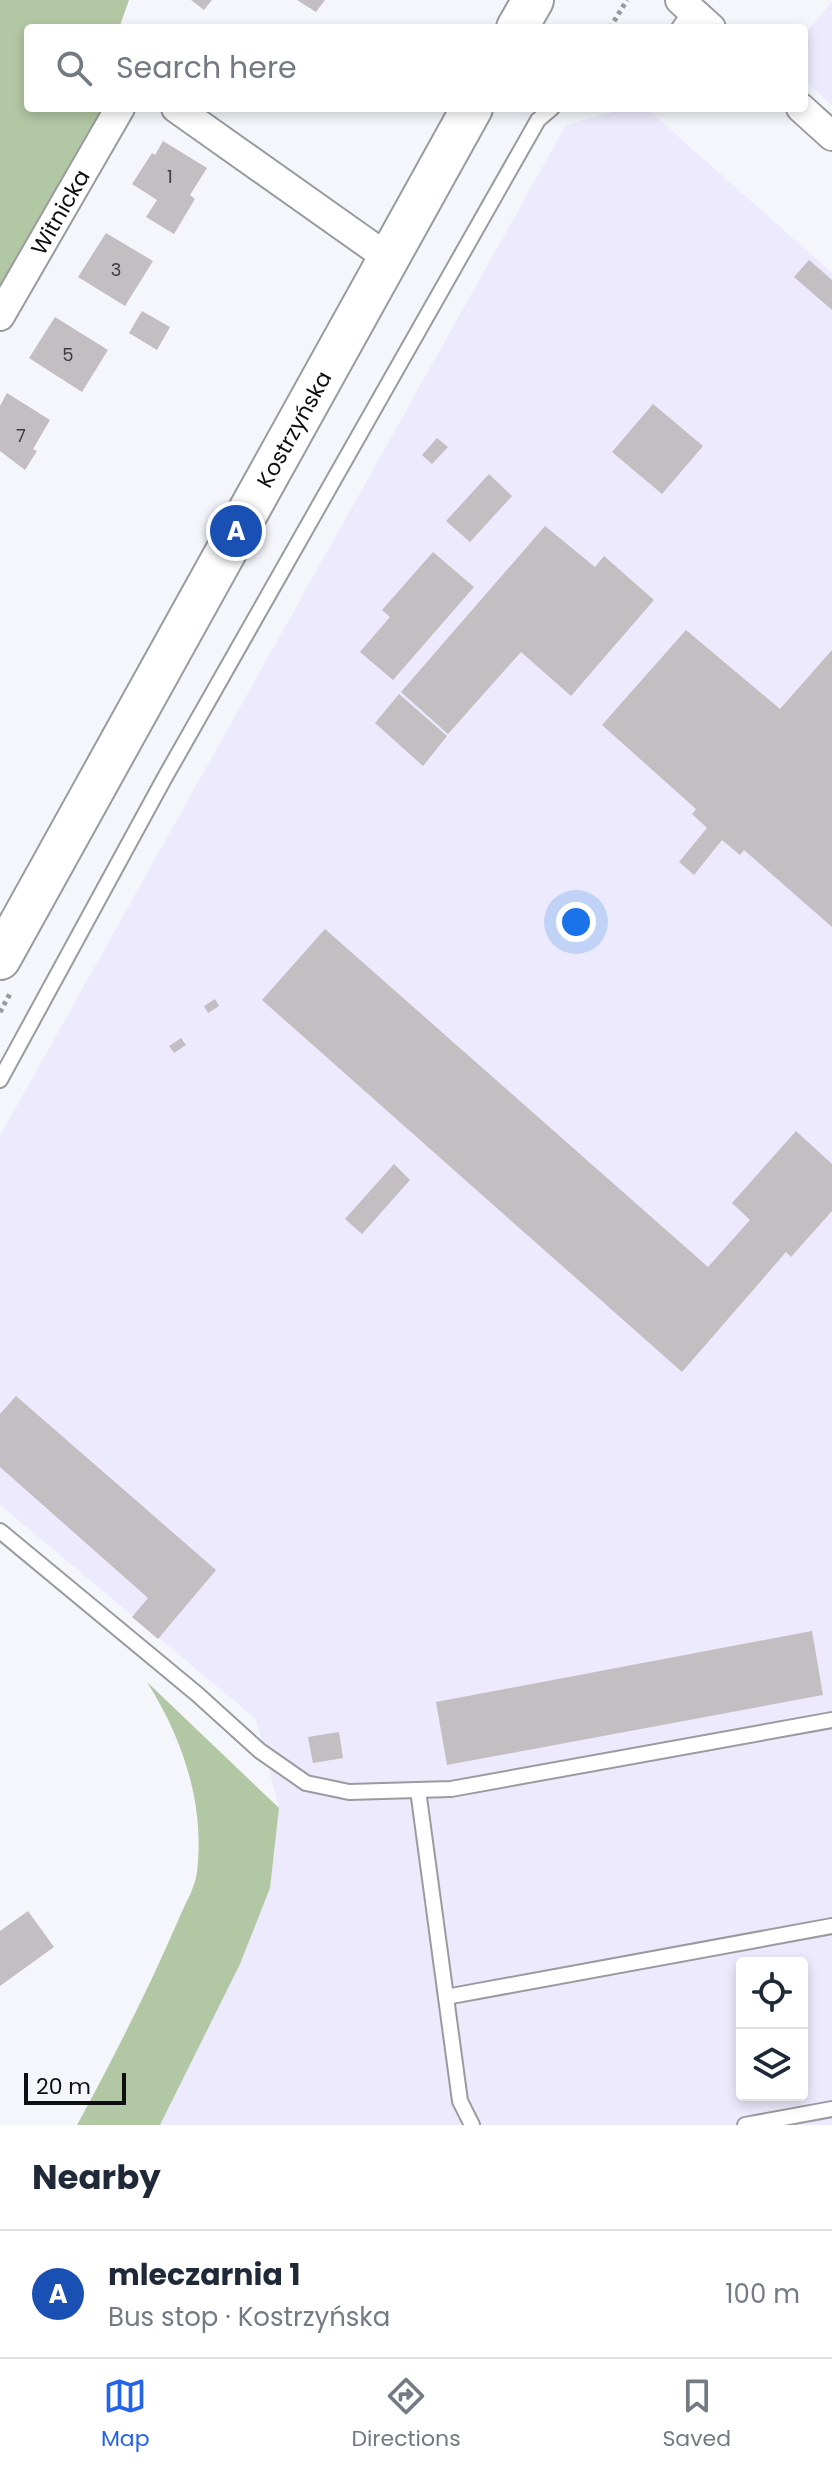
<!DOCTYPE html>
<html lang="en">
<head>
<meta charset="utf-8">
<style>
  body { margin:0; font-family:Poppins,sans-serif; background:#f2f2f3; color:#1f2937 }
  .controls { position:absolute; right:24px; bottom:24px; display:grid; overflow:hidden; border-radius:8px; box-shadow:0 4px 12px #0003 }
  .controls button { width:72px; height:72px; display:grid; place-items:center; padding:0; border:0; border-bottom:2px solid #e0e1e3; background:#fff; color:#1f2937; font:40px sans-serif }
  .scale { position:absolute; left:24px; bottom:20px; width:102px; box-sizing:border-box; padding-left:8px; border:4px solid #0f0f11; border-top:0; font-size:22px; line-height:28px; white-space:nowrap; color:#0f0f11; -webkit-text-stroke:6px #f5f6fb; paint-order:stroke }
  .you { position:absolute; left:576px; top:922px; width:28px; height:28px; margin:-20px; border:6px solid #fff; border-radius:50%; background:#1a73e8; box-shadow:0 0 0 12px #1a73e833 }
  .badge { display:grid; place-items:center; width:52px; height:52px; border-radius:50%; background:#2563eb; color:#fff; font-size:26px; font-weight:700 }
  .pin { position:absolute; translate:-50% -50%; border:4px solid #fff; box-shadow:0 2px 8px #0006 }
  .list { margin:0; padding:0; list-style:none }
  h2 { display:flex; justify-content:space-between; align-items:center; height:104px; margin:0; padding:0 32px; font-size:34px }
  h2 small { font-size:26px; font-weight:400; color:#747a83 }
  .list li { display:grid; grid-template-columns:52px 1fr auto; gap:24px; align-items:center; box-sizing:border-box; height:128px; padding:0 32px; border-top:2px solid #e0e1e3 }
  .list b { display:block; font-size:30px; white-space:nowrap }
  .list p { margin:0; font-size:26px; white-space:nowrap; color:#747a83 }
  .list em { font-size:26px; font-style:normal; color:#747a83 }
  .icon { flex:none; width:44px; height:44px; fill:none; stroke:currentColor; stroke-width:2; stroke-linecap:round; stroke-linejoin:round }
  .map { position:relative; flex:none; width:832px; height:2125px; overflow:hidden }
  .search { position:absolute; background:#fff; box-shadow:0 4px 12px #0003; left:24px; right:24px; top:24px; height:88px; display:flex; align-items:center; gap:20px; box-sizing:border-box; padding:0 28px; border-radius:8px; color:#747a83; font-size:30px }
  .sheet { height:232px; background:#fff }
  nav { display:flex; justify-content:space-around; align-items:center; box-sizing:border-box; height:112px; border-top:2px solid #e0e1e3; background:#fff; font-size:22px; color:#747a83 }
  nav a { display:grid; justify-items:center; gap:4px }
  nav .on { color:#2563eb }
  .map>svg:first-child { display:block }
  .industrial { fill:#eceafc; fill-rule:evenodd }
  .forest { fill:#b2c7a4 }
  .building { fill:#c3bec1 }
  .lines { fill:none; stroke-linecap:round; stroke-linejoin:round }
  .lane-casing { stroke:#9a9b9f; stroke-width:18 }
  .street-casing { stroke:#9a9b9f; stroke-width:32 }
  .secondary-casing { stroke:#9a9b9f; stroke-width:44 }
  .path { stroke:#99999d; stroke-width:5; stroke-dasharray:4 4; stroke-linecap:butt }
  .lane { stroke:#fff; stroke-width:14 }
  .street { stroke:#fff; stroke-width:28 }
  .secondary { stroke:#fff; stroke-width:40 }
  .labels { text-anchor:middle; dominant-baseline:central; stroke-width:8; stroke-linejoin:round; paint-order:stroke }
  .number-label { font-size:18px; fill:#3c3b3d }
  .street-label { font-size:22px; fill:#0f0f11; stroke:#f5f6fb }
</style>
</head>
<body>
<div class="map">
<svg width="832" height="2125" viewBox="0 0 832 2125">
  <rect width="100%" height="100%" fill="#f5f6fb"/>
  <g class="industrial">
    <polygon points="832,2 832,105 804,80 804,35"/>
    <path d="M628,108H646L832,273V2125H160L239,1964L270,1887L279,1808L256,1719L0,1505V1136L566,125ZM742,1963H802V2095H742Z"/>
  </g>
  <g class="forest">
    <polygon points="0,0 129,0 119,28 28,28 28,108 114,108 0,290"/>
    <path d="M147,1682L279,1808L270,1888L240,1964L160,2125H77C113,2059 147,1992 177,1923C183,1907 195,1889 197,1872C205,1804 183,1739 147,1682Z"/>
  </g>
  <g class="building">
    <polygon points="191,0 212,0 204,10"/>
    <polygon points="297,0 325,0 316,12"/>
    <polygon points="163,141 207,168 190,195 195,199 174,234 146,217 157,200 132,184 152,153 155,155"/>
    <polygon points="106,233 153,261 125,306 78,277"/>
    <polygon points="809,260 832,280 832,310 794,277"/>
    <polygon points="142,311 170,327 157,350 129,333"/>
    <polygon points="55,317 108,350 82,392 29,358"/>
    <polygon points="7,393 50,420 33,449 37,451 25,470 0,451 0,406"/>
    <polygon points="653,404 703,446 662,494 612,452"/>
    <polygon points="437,438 448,447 432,464 422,455"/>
    <polygon points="489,474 512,496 470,542 446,521"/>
    <polygon points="545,526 595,567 604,556 654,600 571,696 521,652 448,734 401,692"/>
    <polygon points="433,552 474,587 393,680 360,652 390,617 382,610"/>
    <polygon points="686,630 780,709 832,650 832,927 744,850 740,855 722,840 694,875 679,862 707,828 692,814 696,809 602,725"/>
    <polygon points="399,694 447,736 423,766 375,723"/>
    <polygon points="325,929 708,1267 750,1220 732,1203 796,1131 832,1164 832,1211 791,1257 786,1252 682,1372 262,1000"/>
    <polygon points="215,999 219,1006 208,1013 204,1006"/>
    <polygon points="181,1038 186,1045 174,1053 169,1046"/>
    <polygon points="394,1164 410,1180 362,1234 345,1219"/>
    <polygon points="16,1396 216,1570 158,1639 132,1617 148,1598 0,1467 0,1414"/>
    <polygon points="812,1631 823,1695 447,1765 436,1702"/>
    <polygon points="339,1732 343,1758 313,1763 308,1737"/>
    <polygon points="28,1911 54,1947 0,1986 0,1931"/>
  </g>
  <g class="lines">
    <g class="lane-casing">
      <g id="lane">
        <polyline points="679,28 691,10"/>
        <polyline points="0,1080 164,779 538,120 552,108"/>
        <polyline points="0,1531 197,1694 260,1751 306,1783 349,1792 451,1789 832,1720"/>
        <polyline points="418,1790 460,2101 472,2125"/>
        <polyline points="446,1997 832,1926"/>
        <polyline points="745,2125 832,2109"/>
      </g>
    </g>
    <g class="street-casing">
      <g id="street">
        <polyline points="680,0 711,28"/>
        <polyline points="176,108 388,258"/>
        <polyline points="801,108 832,136"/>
        <path id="s1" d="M0,316L120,108"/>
      </g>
    </g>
    <g class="secondary-casing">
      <g id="secondary">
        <polyline points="517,28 533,0"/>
        <path id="s2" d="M0,959L472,108"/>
      </g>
    </g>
    <g class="path">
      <polyline points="610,28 627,0"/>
      <polyline points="0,1012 11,992"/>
    </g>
    <use href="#lane" class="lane"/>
    <use href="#street" class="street"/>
    <use href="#secondary" class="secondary"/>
  </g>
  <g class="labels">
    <g class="number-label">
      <text x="170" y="176">1</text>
      <text x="116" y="269">3</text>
      <text x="68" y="354">5</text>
      <text x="21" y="435">7</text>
    </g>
    <g class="street-label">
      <text stroke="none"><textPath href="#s1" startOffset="120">Witnicka</textPath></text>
      <text stroke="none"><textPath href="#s2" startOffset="606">Kostrzyńska</textPath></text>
    </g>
  </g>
</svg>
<div class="controls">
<button><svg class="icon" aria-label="locate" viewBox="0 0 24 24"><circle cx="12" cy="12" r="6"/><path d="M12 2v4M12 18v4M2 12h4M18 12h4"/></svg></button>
<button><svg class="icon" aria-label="layers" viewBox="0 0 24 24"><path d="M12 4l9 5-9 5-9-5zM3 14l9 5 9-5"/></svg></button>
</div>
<div class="scale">20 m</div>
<div class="you"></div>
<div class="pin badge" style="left:236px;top:531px;background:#1a4fb4">A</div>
<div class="search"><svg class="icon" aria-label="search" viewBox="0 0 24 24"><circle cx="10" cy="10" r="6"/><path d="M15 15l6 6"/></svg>Search here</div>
</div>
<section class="sheet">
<h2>Nearby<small></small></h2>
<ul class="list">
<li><span class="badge" style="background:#1a4fb4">A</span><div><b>mleczarnia 1</b><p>Bus stop · Kostrzyńska</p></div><em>100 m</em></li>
</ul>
</section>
<nav>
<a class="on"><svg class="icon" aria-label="map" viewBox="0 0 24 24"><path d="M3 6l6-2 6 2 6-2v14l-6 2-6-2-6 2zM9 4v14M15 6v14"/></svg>Map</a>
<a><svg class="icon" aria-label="directions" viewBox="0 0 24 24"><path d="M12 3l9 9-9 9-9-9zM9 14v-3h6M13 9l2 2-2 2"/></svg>Directions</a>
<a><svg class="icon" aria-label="saved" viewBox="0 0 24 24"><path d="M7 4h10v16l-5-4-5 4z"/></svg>Saved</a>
</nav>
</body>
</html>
